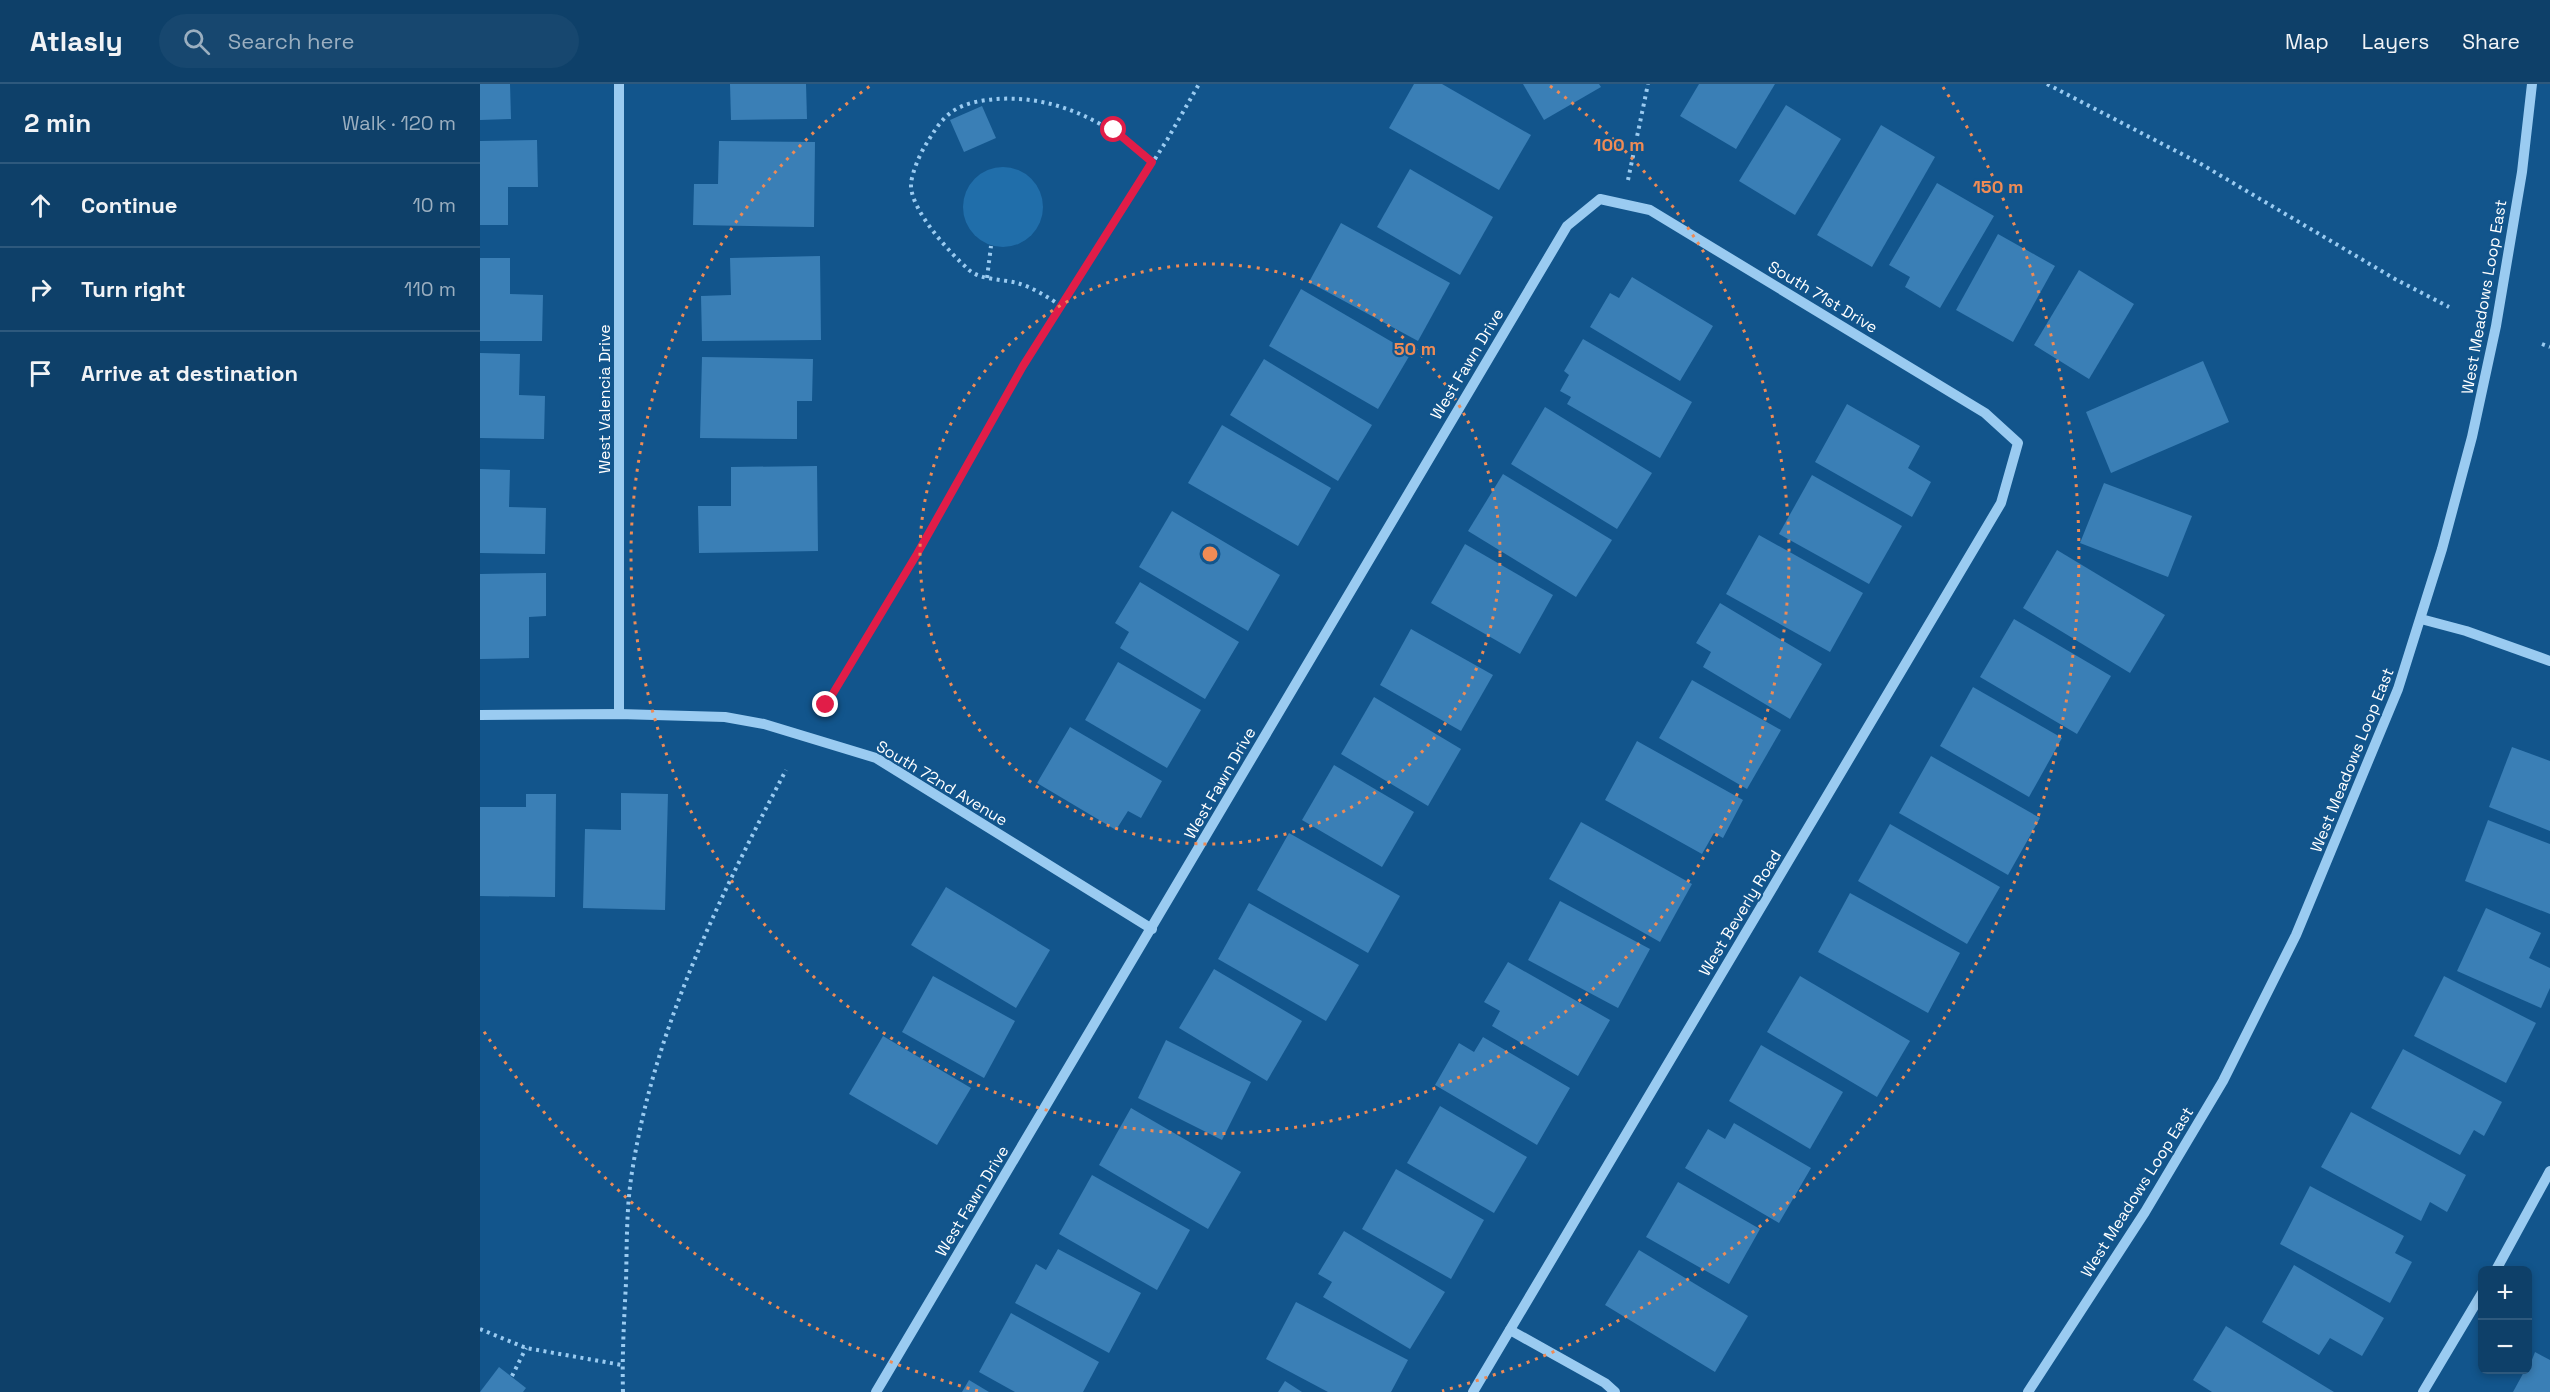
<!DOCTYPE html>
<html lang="en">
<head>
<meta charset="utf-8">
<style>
  body { margin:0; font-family:"Space Grotesk",sans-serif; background:#17476f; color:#f1f3f6 }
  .controls { position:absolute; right:18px; bottom:18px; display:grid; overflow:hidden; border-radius:9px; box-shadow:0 3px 9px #0003 }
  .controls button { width:54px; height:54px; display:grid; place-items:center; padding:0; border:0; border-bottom:2px solid #2e597d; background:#0e4069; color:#f1f3f6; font:30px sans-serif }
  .stop { position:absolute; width:18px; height:18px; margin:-14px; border:4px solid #e11d48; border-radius:50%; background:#fff }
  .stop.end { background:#e11d48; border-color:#fff; box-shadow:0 2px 6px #0008 }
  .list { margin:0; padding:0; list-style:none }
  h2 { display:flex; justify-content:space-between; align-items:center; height:78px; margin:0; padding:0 24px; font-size:26px }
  h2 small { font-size:20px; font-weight:400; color:#9bafc0 }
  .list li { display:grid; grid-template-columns:39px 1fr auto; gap:18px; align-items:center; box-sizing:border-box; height:84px; padding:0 24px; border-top:2px solid #2e597d }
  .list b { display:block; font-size:22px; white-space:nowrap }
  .list em { font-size:20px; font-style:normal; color:#9bafc0 }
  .icon { flex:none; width:33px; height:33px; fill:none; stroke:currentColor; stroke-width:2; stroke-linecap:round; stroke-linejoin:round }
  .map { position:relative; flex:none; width:2070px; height:1308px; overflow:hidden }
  header { display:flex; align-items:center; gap:36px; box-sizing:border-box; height:84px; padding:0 30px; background:#0e4069; border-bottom:2px solid #2e597d }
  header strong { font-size:28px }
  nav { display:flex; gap:33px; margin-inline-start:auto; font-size:21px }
  .search { width:420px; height:54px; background:#17476f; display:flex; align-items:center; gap:15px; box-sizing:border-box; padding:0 21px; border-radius:33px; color:#9bafc0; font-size:22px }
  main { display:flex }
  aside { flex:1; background:#0e4069 }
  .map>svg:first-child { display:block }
  .green { fill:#206eaa }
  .building { fill:#3a7fb6 }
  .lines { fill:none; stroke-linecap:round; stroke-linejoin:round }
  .path { stroke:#9acbf1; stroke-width:4; stroke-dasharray:3 4.5; stroke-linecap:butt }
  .minor { stroke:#9acbf1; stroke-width:10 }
  .route { stroke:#e11d48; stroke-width:8 }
  .ring { fill:none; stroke:#ef8b55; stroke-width:3; stroke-dasharray:3 6 }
  .labels { text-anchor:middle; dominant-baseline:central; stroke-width:4.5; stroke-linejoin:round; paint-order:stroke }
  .street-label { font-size:16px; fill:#fff; stroke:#12558c }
  .centre { fill:#ef8b55; stroke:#12558c; stroke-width:3 }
  .ring-label { font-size:18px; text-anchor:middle; font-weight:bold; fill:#ef8b55; stroke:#12558c; stroke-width:4.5; stroke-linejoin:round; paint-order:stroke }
</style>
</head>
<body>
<header>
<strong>Atlasly</strong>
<div class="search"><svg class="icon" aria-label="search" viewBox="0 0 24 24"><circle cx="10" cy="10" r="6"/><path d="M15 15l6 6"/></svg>Search here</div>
<nav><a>Map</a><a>Layers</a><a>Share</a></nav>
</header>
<main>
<aside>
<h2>2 min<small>Walk · 120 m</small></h2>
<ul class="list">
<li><svg class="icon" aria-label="ahead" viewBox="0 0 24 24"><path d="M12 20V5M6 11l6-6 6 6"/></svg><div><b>Continue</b></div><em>10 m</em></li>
<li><svg class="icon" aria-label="right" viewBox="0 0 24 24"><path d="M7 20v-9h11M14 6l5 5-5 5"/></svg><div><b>Turn right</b></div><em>110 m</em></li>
<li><svg class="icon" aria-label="arrive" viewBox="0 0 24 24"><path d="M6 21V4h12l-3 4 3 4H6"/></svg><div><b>Arrive at destination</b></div></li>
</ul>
</aside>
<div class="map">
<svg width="2070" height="1308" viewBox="0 0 2070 1308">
  <rect width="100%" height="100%" fill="#12558c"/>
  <circle class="green" cx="523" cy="123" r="40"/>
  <g class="building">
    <polygon points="0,0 30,0 31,35 0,36"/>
    <polygon points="250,0 326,0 327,35 251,36"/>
    <polygon points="934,0 962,0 1051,51 1019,106 909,44"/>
    <polygon points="1043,0 1119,0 1121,3 1064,36"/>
    <polygon points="1219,0 1295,0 1256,65 1200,32"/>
    <polygon points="1306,21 1361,55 1315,131 1259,97"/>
    <polygon points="502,22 516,54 484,68 470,36"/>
    <polygon points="1401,41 1455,73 1392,183 1337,151"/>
    <polygon points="57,56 58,103 28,103 28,141 0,141 0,57"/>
    <polygon points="239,57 335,58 334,143 213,141 214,100 238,100"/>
    <polygon points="930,85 1013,133 980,191 897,143"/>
    <polygon points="1457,99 1514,132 1460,224 1425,203 1430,193 1409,181"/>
    <polygon points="861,139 970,199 938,257 829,198"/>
    <polygon points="1518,150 1575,182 1533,258 1476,226"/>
    <polygon points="340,172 341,256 222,257 221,212 251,211 250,174"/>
    <polygon points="0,174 30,174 30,210 63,211 62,257 0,257"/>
    <polygon points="1599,186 1654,220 1609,295 1554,261"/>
    <polygon points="1152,193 1233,242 1200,297 1110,243 1130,209 1139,214"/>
    <polygon points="821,205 931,269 898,325 789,262"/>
    <polygon points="1103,255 1212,318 1180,374 1087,320 1091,313 1080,307 1089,291 1084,287"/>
    <polygon points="0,269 40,270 39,311 65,312 64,355 0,354"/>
    <polygon points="222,273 333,275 332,317 317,317 317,355 220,354"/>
    <polygon points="784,275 892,341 858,397 750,331"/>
    <polygon points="1723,277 1749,338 1631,389 1606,328"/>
    <polygon points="1367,320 1440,362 1428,384 1451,398 1432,433 1335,378"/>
    <polygon points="1065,323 1172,389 1137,445 1031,380"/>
    <polygon points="742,341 851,404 818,462 708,399"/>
    <polygon points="337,382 338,467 219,469 218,422 251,422 251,383"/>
    <polygon points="0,385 30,386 29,423 66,424 65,470 0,469"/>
    <polygon points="1023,390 1132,456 1096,513 988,447"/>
    <polygon points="1332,391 1422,442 1389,500 1299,450"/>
    <polygon points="1624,399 1712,432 1688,493 1600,459"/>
    <polygon points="692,427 800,491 768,547 659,483"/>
    <polygon points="1279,451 1383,509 1350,568 1246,510"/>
    <polygon points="985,460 1073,511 1040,570 951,519"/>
    <polygon points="1577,466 1685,531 1650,589 1543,524"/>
    <polygon points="66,489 66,532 49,533 49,574 0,575 0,490"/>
    <polygon points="660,498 759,558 725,615 640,564 649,548 635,539"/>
    <polygon points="1240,519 1342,580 1310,635 1223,583 1231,568 1216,559"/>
    <polygon points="1534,535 1631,592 1597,650 1500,593"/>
    <polygon points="931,545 1013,591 981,647 900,601"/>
    <polygon points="638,578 721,626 687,684 605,636"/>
    <polygon points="1212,596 1301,646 1267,705 1179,654"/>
    <polygon points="1493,603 1582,654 1549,713 1460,662"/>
    <polygon points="894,613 981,665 948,722 861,670"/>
    <polygon points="590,643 682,697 661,734 648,727 636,746 557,699"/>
    <polygon points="1157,657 1263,716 1243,754 1234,749 1222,770 1125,716"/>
    <polygon points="2032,663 2070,677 2070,747 2009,723"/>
    <polygon points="1451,672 1560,734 1528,791 1419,729"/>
    <polygon points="854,681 934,728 902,783 822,736"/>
    <polygon points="141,709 188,710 185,826 103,824 105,745 141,746"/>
    <polygon points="46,710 76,710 75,813 0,812 0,723 46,723"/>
    <polygon points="2008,736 2070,760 2070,830 1985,797"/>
    <polygon points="1101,738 1212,800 1180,858 1069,795"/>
    <polygon points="1410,740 1520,803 1487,860 1378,797"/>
    <polygon points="809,749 920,812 888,869 777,806"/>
    <polygon points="466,803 570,866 536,924 431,861"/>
    <polygon points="1370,809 1480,869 1448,929 1338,868"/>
    <polygon points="1080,817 1170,865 1138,924 1048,876"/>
    <polygon points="769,819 879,881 846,937 738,875"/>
    <polygon points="2006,824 2061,849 2049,874 2070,884 2070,904 2061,924 1977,887"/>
    <polygon points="1028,878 1130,936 1098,992 1012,942 1020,927 1004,918"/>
    <polygon points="734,885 822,937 787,997 699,944"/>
    <polygon points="453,892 535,937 504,994 422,948"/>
    <polygon points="1320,892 1430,957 1397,1013 1287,948"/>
    <polygon points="1964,892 2056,939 2026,999 1934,952"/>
    <polygon points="403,952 491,1004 457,1061 369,1010"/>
    <polygon points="1003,953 1090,1004 1057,1061 955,1001 979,959 994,968"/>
    <polygon points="686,956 771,998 742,1056 658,1014"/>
    <polygon points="1281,961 1363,1008 1330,1065 1249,1017"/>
    <polygon points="1923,965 2022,1018 2004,1052 1994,1046 1980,1071 1891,1024"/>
    <polygon points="960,1022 1047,1073 1014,1129 927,1079"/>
    <polygon points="651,1024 761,1088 728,1145 619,1081"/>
    <polygon points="1871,1028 1986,1091 1967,1128 1950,1118 1941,1137 1841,1083"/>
    <polygon points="1254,1039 1331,1084 1299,1139 1205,1084 1228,1045 1245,1055"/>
    <polygon points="916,1085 1004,1136 971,1195 882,1145"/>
    <polygon points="612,1091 710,1146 677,1206 579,1150"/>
    <polygon points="1198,1098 1280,1145 1249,1200 1166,1153"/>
    <polygon points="1830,1102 1924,1152 1915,1169 1932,1178 1910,1219 1800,1160"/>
    <polygon points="864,1147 965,1208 930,1265 843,1213 852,1198 838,1190"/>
    <polygon points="578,1165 661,1209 629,1269 535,1219 556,1180 566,1186"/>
    <polygon points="1159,1166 1268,1232 1235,1288 1125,1221"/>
    <polygon points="1814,1181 1904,1234 1882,1272 1850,1254 1839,1271 1782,1238"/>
    <polygon points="816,1218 928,1276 911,1308 848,1308 786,1275"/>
    <polygon points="531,1229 619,1278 603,1308 535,1308 499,1288"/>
    <polygon points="1746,1242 1854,1308 1732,1308 1713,1296"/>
    <polygon points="2055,1268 2070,1276 2070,1308 2033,1308 2045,1286 2048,1286"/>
    <polygon points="19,1283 46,1304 43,1308 0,1308"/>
    <polygon points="489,1296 509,1308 482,1308"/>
    <polygon points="805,1297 822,1308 798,1308"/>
  </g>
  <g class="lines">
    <g class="path">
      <polyline points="1567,0 1721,80 1915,195 1969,223"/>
      <polyline points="1148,96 1168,0"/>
      <polyline points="507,194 511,162"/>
      <path d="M581,222C568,213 552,203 537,199C521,195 501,196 489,186C470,169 430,126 431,100C432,89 439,72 445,62C453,49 460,36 473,27C485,19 502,16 517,15C577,11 629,39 672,78"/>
      <polyline points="2062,260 2070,263"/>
      <polyline points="346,621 437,470 543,282 687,56 719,0"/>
      <polyline points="0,1245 46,1264 142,1281"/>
      <polyline points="32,1292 46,1264"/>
      <path d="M143,1308C142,1272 144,1236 146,1199C147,1160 146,1121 153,1082C176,941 241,810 306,686"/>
    </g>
    <g class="minor">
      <polyline points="139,0 139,630"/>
      <polyline points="1941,535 1986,547 2070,577"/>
      <polyline points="0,631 139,630 245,633 284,640 396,674 672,845"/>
      <polyline points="2016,1186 2070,1087"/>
      <polyline points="1030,1246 1125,1299 1135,1308"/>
      <path d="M396,1308C628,920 855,529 1087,142L1120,115L1170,126L1505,329L1538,359L1521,419L993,1308"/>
      <polyline points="1548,1308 1665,1128 1743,997 1816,851 1918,605 1962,465 1992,353 2016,242 2042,88 2052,0"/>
      <polyline points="1943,1308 2002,1209"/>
    </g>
  </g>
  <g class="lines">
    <polyline class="route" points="346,621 437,470 543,282 672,78 634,46"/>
  </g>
  <g class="ring">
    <circle cx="730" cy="470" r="290"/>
    <path d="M1070 2A579 579 0 1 1 390 2"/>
    <path d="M498 1307A869 869 0 0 1 1 943M1463 3A869 869 0 0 1 962 1307"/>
  </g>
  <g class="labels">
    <g class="street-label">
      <text transform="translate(1343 213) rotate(31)">South 71st Drive</text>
      <text transform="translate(2004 213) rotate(-80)">West Meadows Loop East</text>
      <text transform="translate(987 280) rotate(-59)">West Fawn Drive</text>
      <text transform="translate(124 315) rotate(-90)">West Valencia Drive</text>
      <text transform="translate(1872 676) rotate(-68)">West Meadows Loop East</text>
      <text transform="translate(462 699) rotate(31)">South 72nd Avenue</text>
      <text transform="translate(740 699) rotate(-60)">West Fawn Drive</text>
      <text transform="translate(1260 829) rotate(-59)">West Beverly Road</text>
      <text transform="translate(1657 1108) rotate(-58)">West Meadows Loop East</text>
      <text transform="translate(492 1117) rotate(-59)">West Fawn Drive</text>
    </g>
  </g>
  <circle cx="730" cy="470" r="9" class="centre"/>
  <g class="ring-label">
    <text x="1139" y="67">100 m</text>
    <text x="1518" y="109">150 m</text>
    <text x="935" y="271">50 m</text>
  </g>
</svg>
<div class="controls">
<button>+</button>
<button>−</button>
</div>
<div class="stop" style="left:634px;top:46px"></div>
<div class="stop end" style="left:346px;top:621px"></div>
</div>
</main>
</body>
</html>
